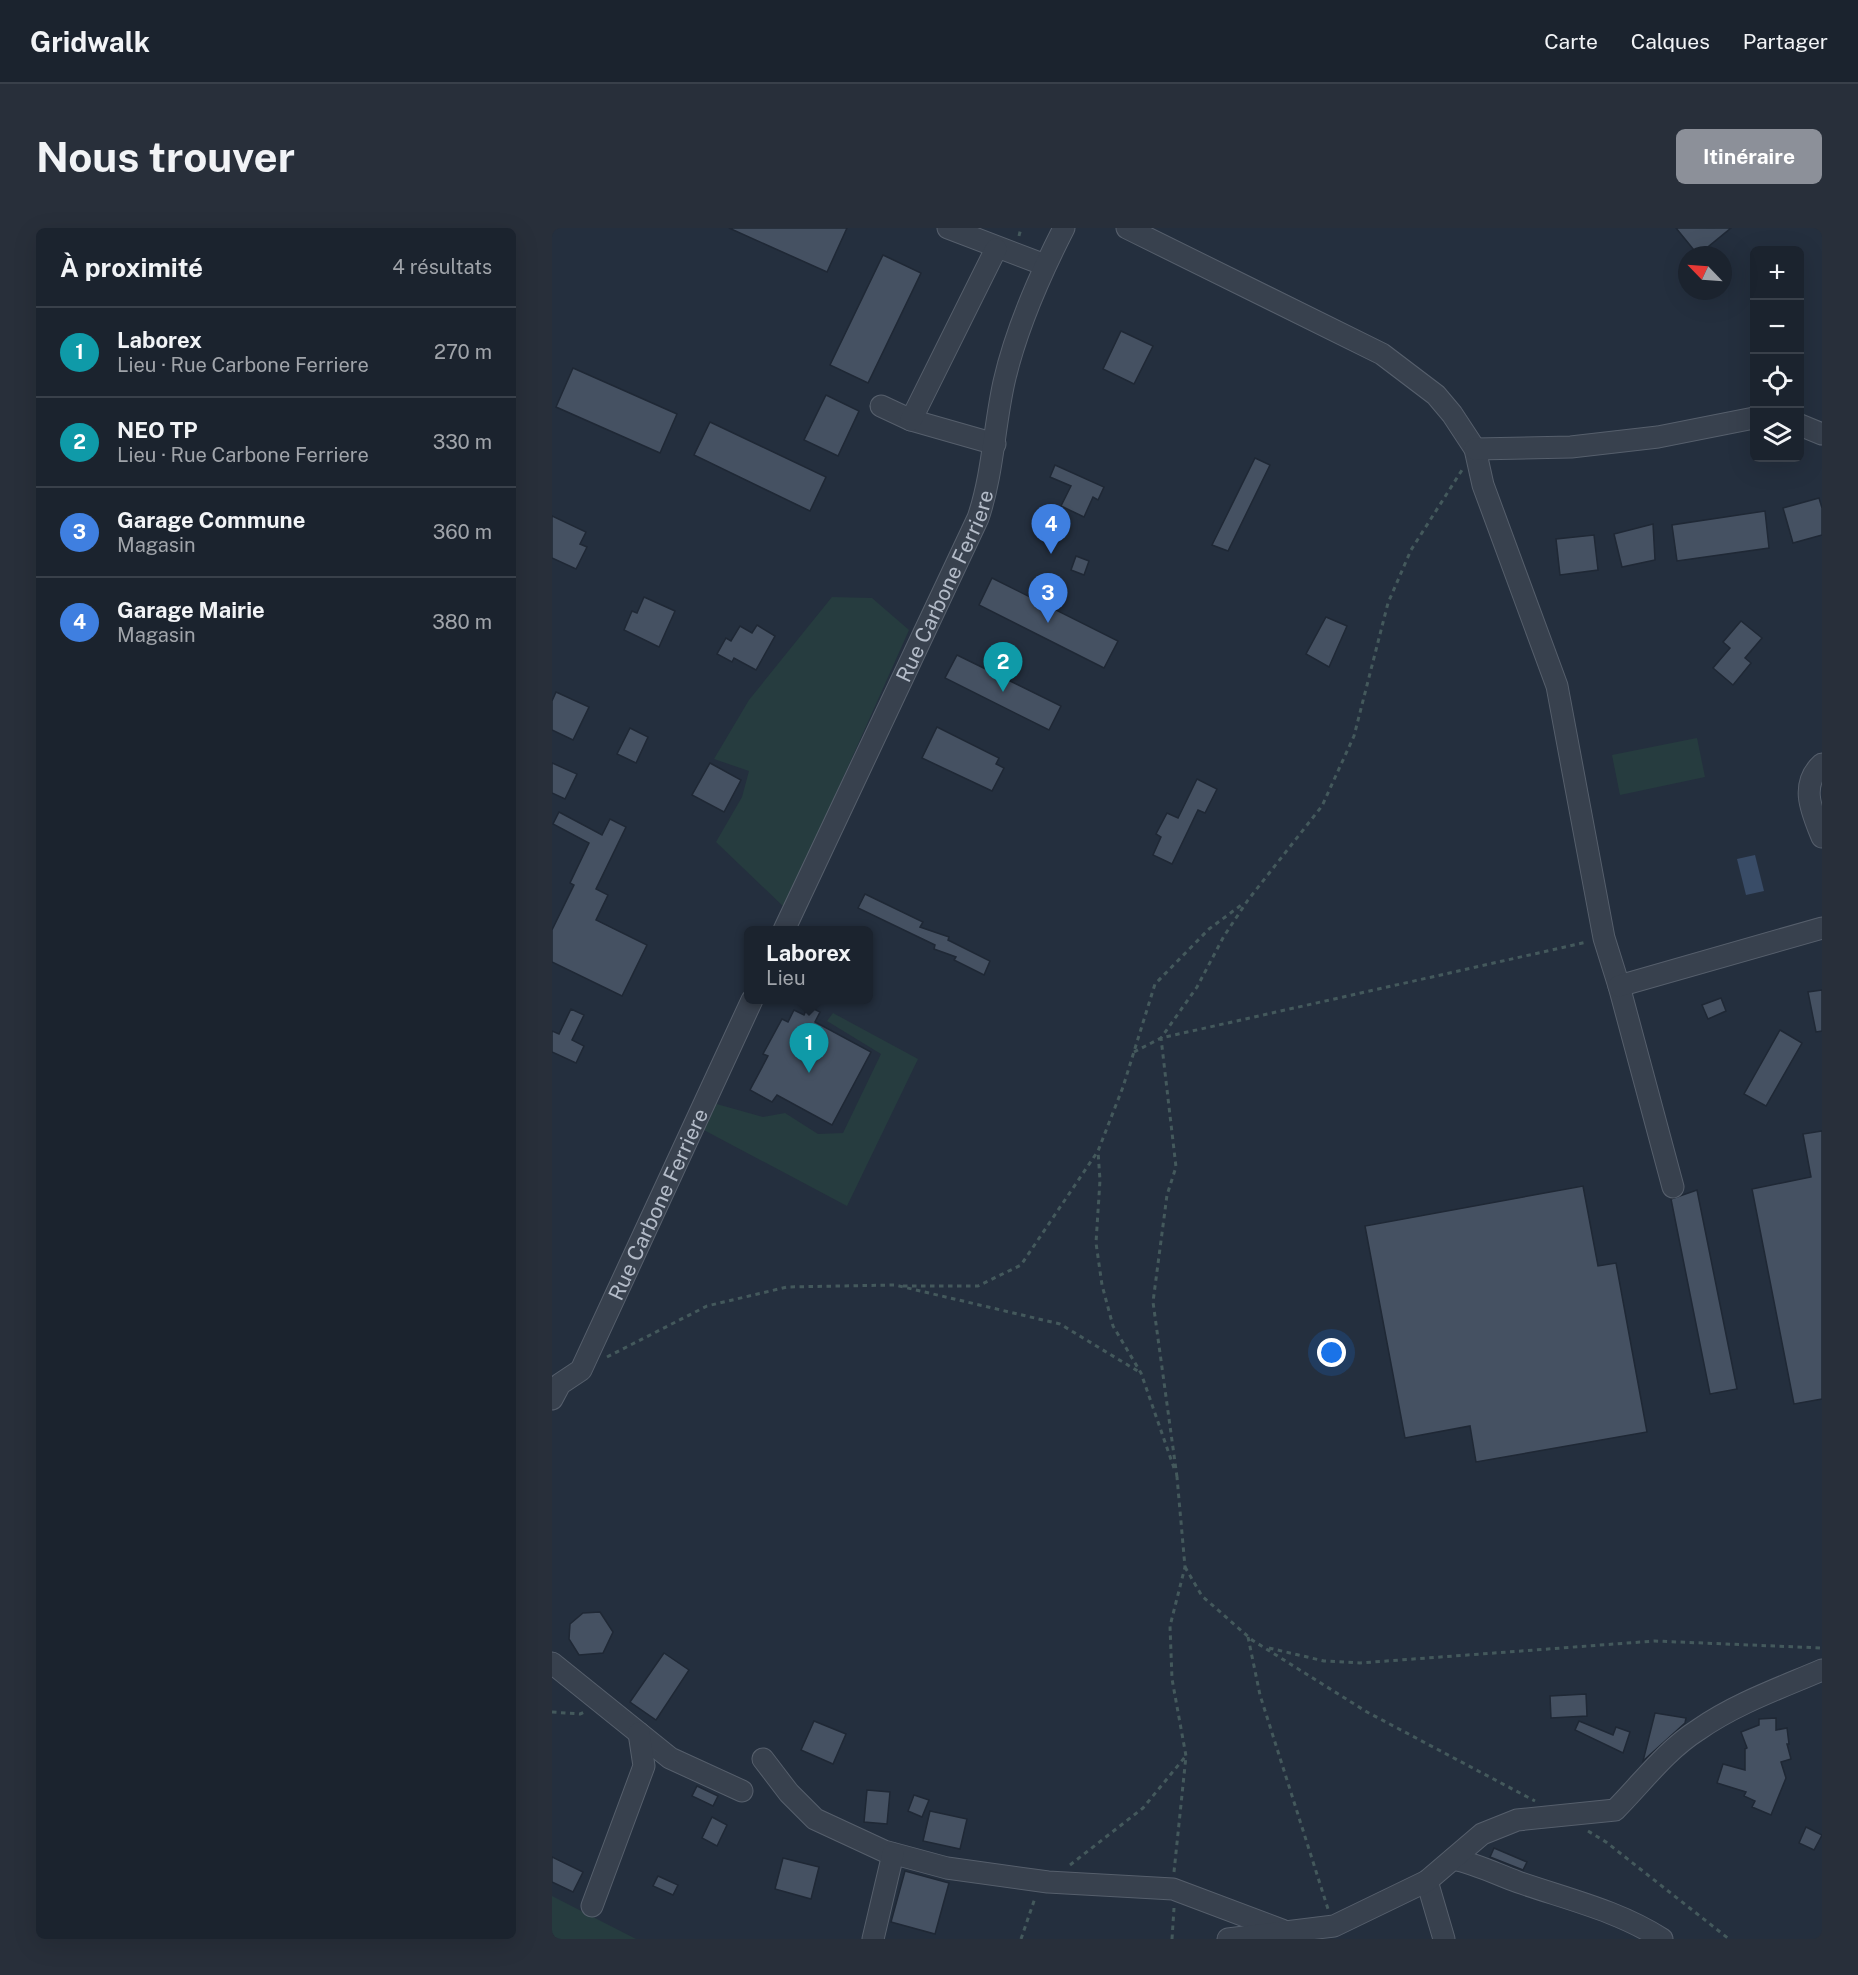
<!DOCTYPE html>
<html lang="fr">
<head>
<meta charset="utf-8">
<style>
  body { margin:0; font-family:"Public Sans",sans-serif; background:#282f3a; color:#f1f3f6 }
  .controls { position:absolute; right:18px; top:18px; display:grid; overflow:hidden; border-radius:9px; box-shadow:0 6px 24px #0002 }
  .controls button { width:54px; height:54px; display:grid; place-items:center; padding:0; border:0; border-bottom:2px solid #39404a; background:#1b232e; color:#f1f3f6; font:30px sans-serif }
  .compass { position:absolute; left:1126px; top:18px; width:54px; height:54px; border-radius:50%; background:#1b232e; box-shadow:0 6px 24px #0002; rotate:295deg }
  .you { position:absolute; left:780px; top:1125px; width:21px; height:21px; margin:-15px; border:4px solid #fff; border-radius:50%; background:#1a73e8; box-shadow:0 0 0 9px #1a73e833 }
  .badge { display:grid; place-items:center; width:39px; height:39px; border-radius:50%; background:#8c9099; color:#fff; font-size:20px; font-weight:700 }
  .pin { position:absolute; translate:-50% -50px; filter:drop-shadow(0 2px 3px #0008) }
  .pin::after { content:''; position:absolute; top:32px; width:21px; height:18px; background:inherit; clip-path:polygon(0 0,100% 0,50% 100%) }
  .popup { position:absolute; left:192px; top:698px; width:129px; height:78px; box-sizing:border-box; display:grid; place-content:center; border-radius:9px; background:#1b232e; filter:drop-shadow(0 2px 4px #0005); font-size:20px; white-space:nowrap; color:#a0a4aa }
  .popup b { font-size:22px; color:#f1f3f6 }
  .popup::after { content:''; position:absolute; left:50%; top:100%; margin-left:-12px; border:12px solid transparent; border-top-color:#1b232e }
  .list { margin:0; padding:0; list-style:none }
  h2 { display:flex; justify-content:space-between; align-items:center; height:78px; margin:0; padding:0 24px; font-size:26px }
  h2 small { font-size:20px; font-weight:400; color:#a0a4aa }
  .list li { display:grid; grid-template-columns:39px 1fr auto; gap:18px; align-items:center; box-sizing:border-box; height:90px; padding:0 24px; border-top:2px solid #39404a }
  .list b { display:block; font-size:22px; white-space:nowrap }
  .list p { margin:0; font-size:20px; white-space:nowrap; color:#a0a4aa }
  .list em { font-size:20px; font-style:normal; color:#a0a4aa }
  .icon { flex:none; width:33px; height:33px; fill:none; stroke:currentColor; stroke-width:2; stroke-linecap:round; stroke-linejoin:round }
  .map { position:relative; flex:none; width:1270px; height:1711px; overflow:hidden; border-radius:9px }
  header { display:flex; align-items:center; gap:36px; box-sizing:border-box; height:84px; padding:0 30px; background:#1b232e; border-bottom:2px solid #39404a }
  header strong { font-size:28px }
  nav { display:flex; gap:33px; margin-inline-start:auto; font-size:21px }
  .intro { display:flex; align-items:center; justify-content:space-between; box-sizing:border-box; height:144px; padding:0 36px }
  h1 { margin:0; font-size:42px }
  .button { padding:15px 27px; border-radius:9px; background:#8c9099; color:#fff; font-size:21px; font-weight:700 }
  main { display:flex; gap:36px; padding:0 36px }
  aside { flex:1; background:#1b232e; border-radius:9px; box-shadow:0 6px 24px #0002 }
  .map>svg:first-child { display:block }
  .green { fill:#263c3f }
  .water { fill:#394c67 }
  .building { fill:#455162; stroke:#1f2835; stroke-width:1.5 }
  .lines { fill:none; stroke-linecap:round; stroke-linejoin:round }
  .minor-casing { stroke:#565f6c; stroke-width:23 }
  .path { stroke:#44595c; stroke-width:3; stroke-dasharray:4.5 4.5; stroke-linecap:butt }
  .minor { stroke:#38414e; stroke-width:21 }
  .labels { text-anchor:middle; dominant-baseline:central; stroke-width:5; stroke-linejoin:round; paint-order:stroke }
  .street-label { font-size:21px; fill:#b4bcc9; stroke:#1d2633 }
</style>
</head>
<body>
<header>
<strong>Gridwalk</strong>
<nav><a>Carte</a><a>Calques</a><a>Partager</a></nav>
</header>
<div class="intro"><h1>Nous trouver</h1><a class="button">Itinéraire</a></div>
<main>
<aside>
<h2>À proximité<small>4 résultats</small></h2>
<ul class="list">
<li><span class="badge" style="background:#0f9aa8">1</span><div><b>Laborex</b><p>Lieu · Rue Carbone Ferriere</p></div><em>270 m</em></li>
<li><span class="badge" style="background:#0f9aa8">2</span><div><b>NEO TP</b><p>Lieu · Rue Carbone Ferriere</p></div><em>330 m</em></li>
<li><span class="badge" style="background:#3f7fe0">3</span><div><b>Garage Commune</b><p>Magasin</p></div><em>360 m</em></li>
<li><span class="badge" style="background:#3f7fe0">4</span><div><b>Garage Mairie</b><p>Magasin</p></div><em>380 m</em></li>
</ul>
</aside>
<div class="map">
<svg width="1270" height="1711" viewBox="0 0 1270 1711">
  <rect width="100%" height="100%" fill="#242f3e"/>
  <g class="green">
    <polygon points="280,369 320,370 357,402 233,680 164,614 190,569 197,543 162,531 197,472"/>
    <polygon points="1145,510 1153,549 1068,567 1060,527"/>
    <polygon points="281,785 366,831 295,978 150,901 161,875 211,889 233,885 266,906 291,905 329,826 275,793"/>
    <polygon points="0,1668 84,1711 0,1711"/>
  </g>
  <polygon class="water" points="1203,627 1212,663 1194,667 1185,631"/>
  <g class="building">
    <polygon points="177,0 295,0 275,44"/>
    <polygon points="1124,0 1179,0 1146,27"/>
    <polygon points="331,27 369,45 316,155 278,137"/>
    <polygon points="569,103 601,118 582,156 551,141"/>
    <polygon points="21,140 125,186 108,225 4,179"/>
    <polygon points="274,167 307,183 286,228 252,212"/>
    <polygon points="158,194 274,249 258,283 142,227"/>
    <polygon points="703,230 718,237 676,323 660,317"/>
    <polygon points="503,237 552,259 546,272 541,269 532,289 509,278 519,258 498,249"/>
    <polygon points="1267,270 1270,280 1270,307 1241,315 1231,280"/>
    <polygon points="1213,283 1217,320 1125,333 1120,297"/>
    <polygon points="0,288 34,304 28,316 35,319 24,341 0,330"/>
    <polygon points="1101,296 1103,332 1070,339 1062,306"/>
    <polygon points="1042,307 1046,342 1008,347 1004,311"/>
    <polygon points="524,328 537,333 532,347 519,342"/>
    <polygon points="440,350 566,413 552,440 427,377"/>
    <polygon points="92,369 123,383 107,419 72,402 80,383 85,385"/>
    <polygon points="774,389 795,398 777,439 754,426"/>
    <polygon points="1189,393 1210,410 1193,430 1199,435 1181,457 1161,440 1178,420 1171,414"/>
    <polygon points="205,397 223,408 204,442 182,430 180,434 165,426 174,410 179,413 188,398 200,405"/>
    <polygon points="405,427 509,478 497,502 393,450"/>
    <polygon points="4,464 37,479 21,512 0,502 0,473"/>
    <polygon points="385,499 447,530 444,536 452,540 440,563 370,530"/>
    <polygon points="78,500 96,509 84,535 65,526"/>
    <polygon points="0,535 25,546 13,571 0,565"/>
    <polygon points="158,535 189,552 172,584 140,567"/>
    <polygon points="645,551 665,561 653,585 646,582 620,636 601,627 609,609 604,606 615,585 626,590"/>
    <polygon points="7,584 50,607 58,591 74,599 44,661 56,667 44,692 95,717 70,768 0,734 0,702 22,657 18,655 37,615 1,596"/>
    <polygon points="313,666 371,694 368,699 397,709 396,712 438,733 432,747 402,732 404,729 382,721 383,717 306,680"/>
    <polygon points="1270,762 1270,803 1264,804 1256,764"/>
    <polygon points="1169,770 1174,783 1156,791 1150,777"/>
    <polygon points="256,778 268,784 263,794 319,824 280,897 225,867 220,874 198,862 216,828 211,826 230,791 236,794 242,782 252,787"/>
    <polygon points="19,781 32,787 20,812 32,818 24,835 0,824 0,803 7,806"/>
    <polygon points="1228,802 1250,815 1214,878 1192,866"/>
    <polygon points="1270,903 1270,1171 1242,1176 1200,961 1259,949 1251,906"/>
    <polygon points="1031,958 1046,1038 1064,1035 1095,1204 924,1234 918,1198 853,1210 813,998"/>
    <polygon points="1145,962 1185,1161 1158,1166 1119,971"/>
    <polygon points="48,1384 61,1404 51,1425 27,1427 17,1411 18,1396 31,1385"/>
    <polygon points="112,1425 137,1442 104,1492 78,1474"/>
    <polygon points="1034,1466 1035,1488 999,1490 998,1468"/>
    <polygon points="1103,1485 1134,1490 1133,1495 1091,1533"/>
    <polygon points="1224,1490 1224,1502 1235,1500 1237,1516 1235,1516 1239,1531 1229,1534 1234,1550 1219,1587 1200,1579 1203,1573 1192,1568 1194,1564 1165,1555 1171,1536 1193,1542 1193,1521 1195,1520 1189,1504 1207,1497 1207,1491"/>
    <polygon points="262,1493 294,1506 281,1536 249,1522"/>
    <polygon points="1027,1493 1061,1507 1064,1499 1078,1504 1071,1525 1023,1502"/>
    <polygon points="145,1558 166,1568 161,1578 140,1568"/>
    <polygon points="315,1562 338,1564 335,1596 312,1594"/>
    <polygon points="362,1567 377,1572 370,1589 356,1583"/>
    <polygon points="378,1583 415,1591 408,1621 371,1613"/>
    <polygon points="160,1589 175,1597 165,1618 150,1610"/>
    <polygon points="1254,1599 1270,1607 1262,1622 1247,1615"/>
    <polygon points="942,1620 975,1634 971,1642 938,1629"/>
    <polygon points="0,1629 31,1644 21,1664 0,1654"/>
    <polygon points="231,1630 267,1639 259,1671 223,1661"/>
    <polygon points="353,1643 397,1655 383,1706 339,1694"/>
    <polygon points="106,1648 126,1657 121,1667 101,1658"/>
  </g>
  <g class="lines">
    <g class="minor-casing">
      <g id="minor">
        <polyline points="396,0 493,37"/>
        <polyline points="575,0 830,126 884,167 900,186 923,221 931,257 1005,458 1052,710 1067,758 1121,959"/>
        <polyline points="329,178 359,192 443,216"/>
        <polyline points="359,192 444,21"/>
        <polyline points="1248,197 1270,206"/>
        <polyline points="923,221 1019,219 1106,209 1202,190"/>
        <path d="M1270,536C1247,557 1260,584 1270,609"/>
        <path id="s1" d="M232,702L426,290C441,246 442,199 452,154C464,101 487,49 512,0"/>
        <polyline points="1067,758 1270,700"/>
        <path id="s2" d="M0,1171L8,1156L29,1142L200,772"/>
        <polyline points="0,1435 118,1530 190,1563"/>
        <polyline points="211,1531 237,1565 263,1591 332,1623 395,1640 496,1654 621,1661 730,1702"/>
        <path d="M901,1631C925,1636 944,1646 966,1654C1015,1671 1067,1683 1110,1711"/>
        <polyline points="875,1653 892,1711"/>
        <polyline points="40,1678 92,1538 87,1505"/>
        <polyline points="321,1711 341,1626"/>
        <path d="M676,1711L782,1698L875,1653L930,1606L965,1592L1063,1582C1090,1555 1113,1523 1146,1502C1183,1476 1228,1460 1270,1442"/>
      </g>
    </g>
    <g class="path">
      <polyline points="467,8 469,0"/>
      <polyline points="582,824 609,810 1035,714"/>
      <polyline points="351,1058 426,1058 469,1037 546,923"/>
      <polyline points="55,1129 155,1078 235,1059 343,1057 508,1096 589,1145"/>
      <polyline points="622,1240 589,1145 561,1098 550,1057 544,1015 548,952 546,923 571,859 603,756 657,701 692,675"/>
      <polyline points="625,1249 601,1074 615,967 624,939 609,810 645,759 672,708 696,672 770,578 802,508 836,375 859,322 910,242"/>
      <polyline points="633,1339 650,1368 700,1412 815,1484 983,1573"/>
      <polyline points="696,1409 708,1467 776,1681"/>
      <polyline points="717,1420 772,1433 808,1435 1103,1413 1270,1420"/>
      <polyline points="0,1484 28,1486 35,1483"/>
      <polyline points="1036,1603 1054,1614 1177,1711"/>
      <polyline points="518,1637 591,1580 633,1529"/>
      <polyline points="622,1644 634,1528 620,1451 618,1398 633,1339 625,1249"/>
      <polyline points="469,1711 483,1670"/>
      <polyline points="620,1711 622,1680"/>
    </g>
    <use href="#minor" class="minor"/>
  </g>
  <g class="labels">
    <g class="street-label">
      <text stroke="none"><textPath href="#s1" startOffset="380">Rue Carbone Ferriere</textPath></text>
      <text stroke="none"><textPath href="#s2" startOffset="225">Rue Carbone Ferriere</textPath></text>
    </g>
  </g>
</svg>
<div class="controls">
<button>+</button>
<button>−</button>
<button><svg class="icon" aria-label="locate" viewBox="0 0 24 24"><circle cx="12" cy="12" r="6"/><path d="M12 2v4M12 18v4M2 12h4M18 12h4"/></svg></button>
<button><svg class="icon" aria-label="layers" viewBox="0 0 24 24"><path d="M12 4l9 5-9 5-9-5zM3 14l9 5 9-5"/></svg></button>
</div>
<svg class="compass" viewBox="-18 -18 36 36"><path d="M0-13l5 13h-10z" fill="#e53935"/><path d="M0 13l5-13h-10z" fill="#a0a4aa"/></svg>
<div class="you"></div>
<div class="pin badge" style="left:257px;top:845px;background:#0f9aa8">1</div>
<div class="popup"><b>Laborex</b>Lieu</div>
<div class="pin badge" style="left:451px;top:464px;background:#0f9aa8">2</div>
<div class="pin badge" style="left:496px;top:395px;background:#3f7fe0">3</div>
<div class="pin badge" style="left:499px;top:326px;background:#3f7fe0">4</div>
</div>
</main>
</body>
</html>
